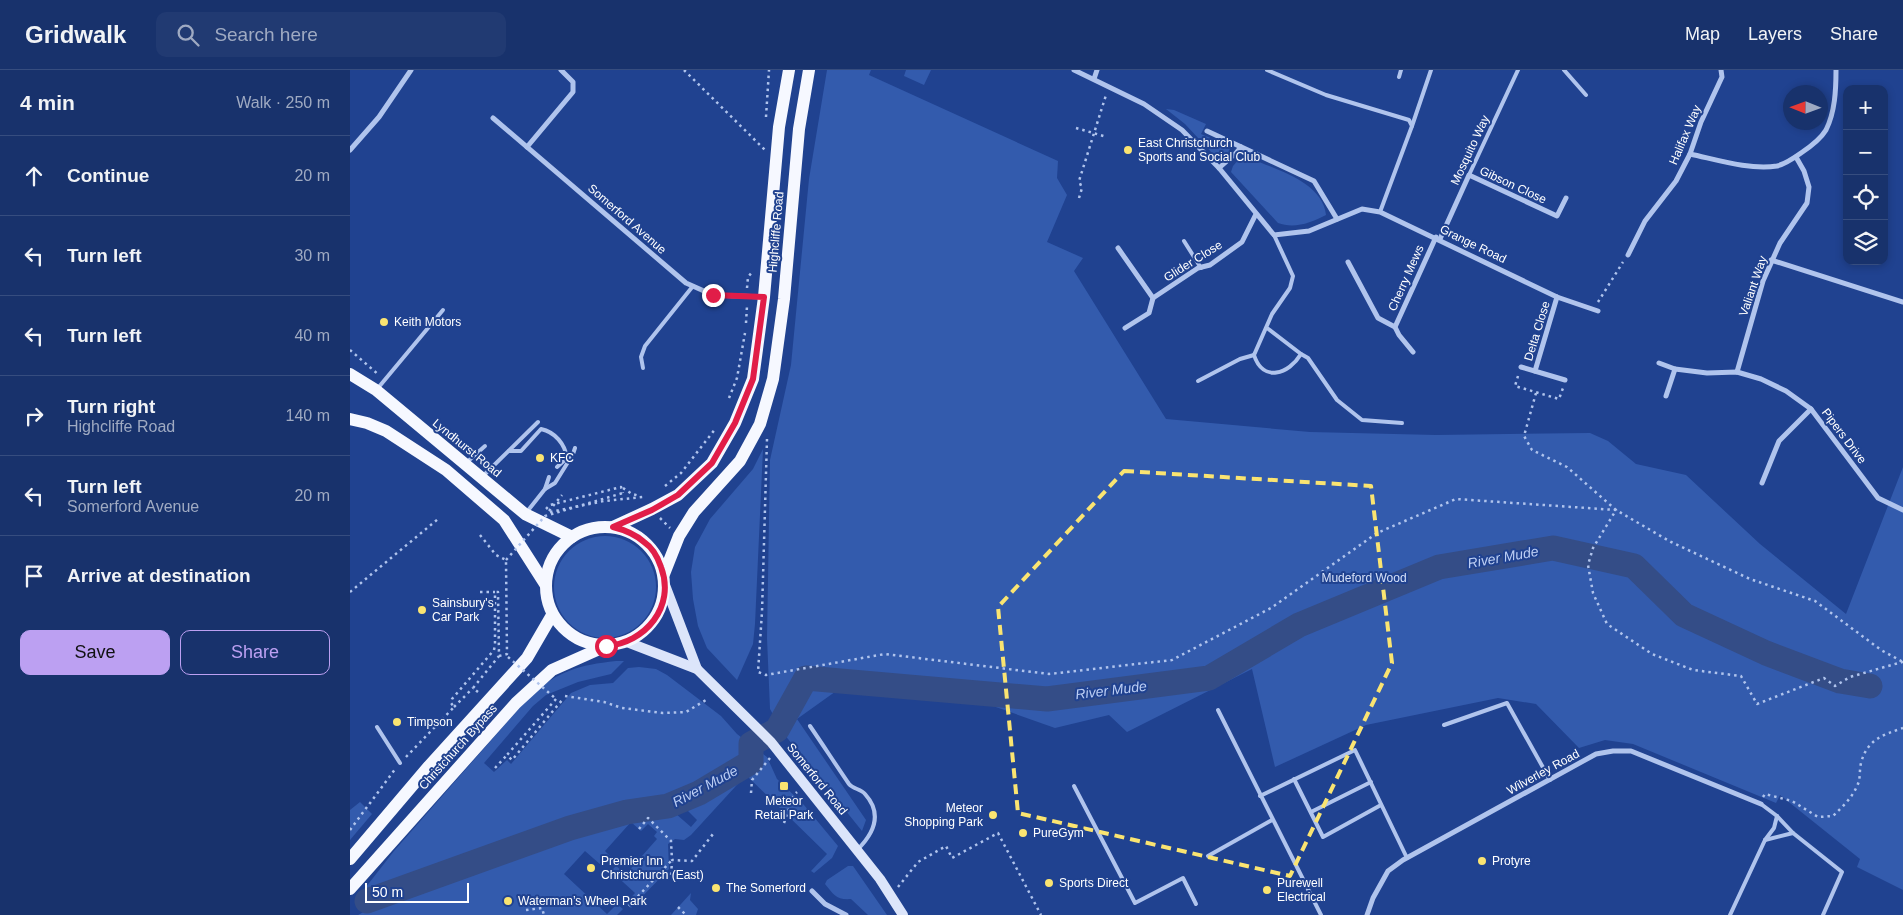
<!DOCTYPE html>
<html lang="en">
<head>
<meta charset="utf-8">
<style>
  body { margin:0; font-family:Helvetica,sans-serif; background:#213a72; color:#f1f3f6 }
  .controls { position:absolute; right:15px; top:15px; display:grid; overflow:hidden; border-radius:10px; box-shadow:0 2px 8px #0003 }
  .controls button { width:45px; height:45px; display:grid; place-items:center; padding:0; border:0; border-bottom:1px solid #364d7f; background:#18326c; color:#f1f3f6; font:25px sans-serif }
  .compass { position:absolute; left:1433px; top:15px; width:45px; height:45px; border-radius:50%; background:#18326c; box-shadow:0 2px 8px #0003; rotate:271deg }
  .scale { position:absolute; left:15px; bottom:12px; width:104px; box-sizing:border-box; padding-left:5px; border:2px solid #fff; border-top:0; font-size:14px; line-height:18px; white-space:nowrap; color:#fff; -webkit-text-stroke:4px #204290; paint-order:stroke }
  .stop { position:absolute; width:15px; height:15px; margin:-11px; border:4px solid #e11d48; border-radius:50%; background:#fff }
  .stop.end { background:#e11d48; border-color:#fff; box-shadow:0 1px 5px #0008 }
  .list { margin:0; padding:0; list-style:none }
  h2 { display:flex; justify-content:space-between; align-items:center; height:65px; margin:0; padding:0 20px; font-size:21px }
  h2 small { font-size:16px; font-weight:400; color:#9faac2 }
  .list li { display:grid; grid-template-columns:32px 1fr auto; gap:15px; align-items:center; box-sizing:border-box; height:80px; padding:0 20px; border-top:1px solid #364d7f }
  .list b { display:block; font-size:19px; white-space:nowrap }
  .list p { margin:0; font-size:16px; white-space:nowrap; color:#9faac2 }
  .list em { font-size:16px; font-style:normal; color:#9faac2 }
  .actions { display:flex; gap:10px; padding:15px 20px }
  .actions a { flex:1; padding:11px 0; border:1px solid #bca0f2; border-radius:10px; text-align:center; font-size:18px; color:#bca0f2 }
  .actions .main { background:#bca0f2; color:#111 }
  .icon { flex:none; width:28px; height:28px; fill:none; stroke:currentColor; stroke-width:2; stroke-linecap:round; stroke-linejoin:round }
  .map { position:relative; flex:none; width:1553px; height:845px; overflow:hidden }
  header { display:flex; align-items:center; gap:30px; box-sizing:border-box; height:70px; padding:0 25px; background:#18326c; border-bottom:1px solid #364d7f }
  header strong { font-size:24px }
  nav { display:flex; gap:28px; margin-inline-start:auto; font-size:18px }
  .search { width:350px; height:45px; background:#213a72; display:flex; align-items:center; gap:12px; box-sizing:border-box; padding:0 18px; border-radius:10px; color:#9faac2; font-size:19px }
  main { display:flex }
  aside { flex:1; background:#18326c }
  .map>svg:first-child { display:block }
  .green { fill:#335bad; fill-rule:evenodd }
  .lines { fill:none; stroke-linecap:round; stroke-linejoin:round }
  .river { stroke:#344d87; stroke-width:25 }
  .path { stroke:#b0c4ed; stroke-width:2.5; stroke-dasharray:2.5 4; stroke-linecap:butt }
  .service { stroke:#b0c4ed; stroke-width:4 }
  .minor { stroke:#b0c4ed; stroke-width:5 }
  .secondary { stroke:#dce5fa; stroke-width:10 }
  .primary { stroke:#f6f8ff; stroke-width:12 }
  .path-bridge { stroke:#b0c4ed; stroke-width:2.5; stroke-dasharray:2.5 4; stroke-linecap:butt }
  .route { stroke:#e11d48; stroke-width:6 }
  .marked { fill:none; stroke:#fae471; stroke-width:4; stroke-dasharray:10 6; stroke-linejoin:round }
  .poi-dot { fill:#fae471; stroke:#204290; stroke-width:2 }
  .labels { text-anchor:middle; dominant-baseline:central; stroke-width:4; stroke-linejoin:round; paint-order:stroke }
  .street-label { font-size:12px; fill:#fff; stroke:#204290 }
  .poi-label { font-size:12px; fill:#fff; stroke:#204290; text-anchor:start }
  .park-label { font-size:12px; fill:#d6e1f9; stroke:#204290 }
  .water-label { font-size:14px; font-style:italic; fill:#bccef4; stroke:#204290 }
</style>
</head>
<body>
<header>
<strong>Gridwalk</strong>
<div class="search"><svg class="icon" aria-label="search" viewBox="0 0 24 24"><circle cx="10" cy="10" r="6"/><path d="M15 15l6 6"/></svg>Search here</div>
<nav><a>Map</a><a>Layers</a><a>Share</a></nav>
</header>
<main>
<aside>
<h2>4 min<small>Walk · 250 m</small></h2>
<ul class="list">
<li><svg class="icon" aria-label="ahead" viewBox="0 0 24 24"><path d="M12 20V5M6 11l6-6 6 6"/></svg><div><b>Continue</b></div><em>20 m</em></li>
<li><svg class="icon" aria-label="left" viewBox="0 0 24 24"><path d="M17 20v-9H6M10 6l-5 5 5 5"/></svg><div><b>Turn left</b></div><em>30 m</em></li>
<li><svg class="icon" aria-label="left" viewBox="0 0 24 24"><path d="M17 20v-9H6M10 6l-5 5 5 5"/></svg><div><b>Turn left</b></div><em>40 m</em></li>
<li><svg class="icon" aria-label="right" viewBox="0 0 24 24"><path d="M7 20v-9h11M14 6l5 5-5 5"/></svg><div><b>Turn right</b><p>Highcliffe Road</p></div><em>140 m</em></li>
<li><svg class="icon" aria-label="left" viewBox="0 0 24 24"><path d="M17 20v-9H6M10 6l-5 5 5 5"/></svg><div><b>Turn left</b><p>Somerford Avenue</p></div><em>20 m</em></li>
<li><svg class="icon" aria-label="arrive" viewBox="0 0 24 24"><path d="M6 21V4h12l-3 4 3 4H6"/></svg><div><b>Arrive at destination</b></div></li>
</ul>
<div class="actions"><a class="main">Save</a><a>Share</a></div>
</aside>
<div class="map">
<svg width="1553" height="845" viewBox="0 0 1553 845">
  <rect width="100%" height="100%" fill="#204290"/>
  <g class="green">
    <polygon points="477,0 521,0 519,5 708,91 707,108 717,125 697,172 733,188 724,201 816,349 960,362 1086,365 1240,363 1258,371 1286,394 1336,405 1410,474 1496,544 1553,397 1553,820 1507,797 1510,789 1430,725 1426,733 1283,674 1255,670 1229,678 1186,634 1148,628 1016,655 925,697 902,599 777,662 759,645 705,658 643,636 572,622 489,619 447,649 516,750 512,761 434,664 420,639 417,568 420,390 441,295 459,109"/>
    <polygon points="556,0 581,0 574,15 554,6"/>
    <polygon points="816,39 824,40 856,54 851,64 877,75 880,78 878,85 867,86 862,83 835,54"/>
    <path d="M890,88H899C925,99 973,112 976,145C961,153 944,159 928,153L881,102L883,96Z"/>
    <polygon points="413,379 405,554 403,574 387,610 357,578 348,556 343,529 341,502 345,477 360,449 403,399"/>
    <circle cx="255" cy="517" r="51"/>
    <path d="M266,591H274L261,604L228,612L196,625L183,636L134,693L144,702L157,690L161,694L221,623L240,615L263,613L278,598L289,597L306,599L317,605L371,646L387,664L417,687L427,709L454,735L488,776L482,788L464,803L461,801L477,784L396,705L341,765L334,770L325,769L318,774L319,799L281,838L276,833L285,823L261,801L266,796L276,804L307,769L304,766L307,762L298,754L291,761L281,752L255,781L260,786L251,795L235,781L214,804L257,844L267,834L273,839L267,845H8L19,839L13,836L9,826L44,781L180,626C208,601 229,595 266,591ZM329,732L347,750L341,757L318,737Z"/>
    <polygon points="10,732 22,744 0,770 0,740"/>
    <path d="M498,796H503L537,845H518L501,829C486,830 484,825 475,814L477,810Z"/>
    <polygon points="341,823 340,830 348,839 346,845 321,845"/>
  </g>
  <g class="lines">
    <polyline class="river" points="17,831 220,758 277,742 318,736 349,723 401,692 401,674 427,660 456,608 697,629 859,608 949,555 1089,497 1203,478 1284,496 1334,545 1416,583 1490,611 1520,616"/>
    <g class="path">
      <polyline points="334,0 415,80"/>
      <polyline points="416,47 419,0"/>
      <polyline points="726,58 757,67"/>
      <polyline points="729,128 732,118 729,111 756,25"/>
      <polyline points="397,218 398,207 403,201"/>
      <polyline points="1248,232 1273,192"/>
      <polyline points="396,253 397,236"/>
      <polyline points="0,280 29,305"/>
      <polyline points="1168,306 1165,316 1209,329 1213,318"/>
      <polyline points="1186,323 1174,366 1182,380 1217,397 1266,440 1243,478 1238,495 1243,523 1257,554 1302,584 1343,600 1391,606 1407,634 1474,608 1485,616 1500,607 1552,592 1553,594"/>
      <polyline points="379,328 387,308 395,263"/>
      <polyline points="417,369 412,542 408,602 416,605 535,584 699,604 822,590 921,538 1027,463 1106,429 1266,440 1321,472 1400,509 1465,531 1531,580 1553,592"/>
      <polyline points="315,416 331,403 366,358"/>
      <polyline points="273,418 282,424 290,426"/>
      <polyline points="196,439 200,435 271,417 273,423"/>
      <polyline points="199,441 212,425"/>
      <polyline points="200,442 254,431 293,427"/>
      <polyline points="310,448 320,458"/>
      <polyline points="130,465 146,485 156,490 157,584 149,586"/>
      <polyline points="0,522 88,449"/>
      <polyline points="130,522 145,522"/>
      <polyline points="128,622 123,618 149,586 148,522 145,522"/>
      <polyline points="215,626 254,632 272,638 313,643 336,642 356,630"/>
      <polyline points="206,629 157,685 162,690 213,629"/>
      <polyline points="104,637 123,618"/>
      <polyline points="56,687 104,637 101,633 102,629 144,580 145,575 145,522"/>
      <polyline points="145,698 157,685"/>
      <polyline points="401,723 402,710 420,688"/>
      <path d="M1413,727L1415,724L1442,731L1468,747L1483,746C1492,737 1502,728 1507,716C1511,709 1509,701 1511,693C1517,670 1532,665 1553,658"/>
      <polyline points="434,753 444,725 447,722"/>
      <polyline points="289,759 298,748 321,771 322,790 342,791 363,764"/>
      <polyline points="0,760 46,698"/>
      <polyline points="321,805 322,792"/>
      <polyline points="548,817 568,792 596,776 602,788 648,763 691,845"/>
      <polyline points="279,836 322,790"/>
      <polyline points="328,837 336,845"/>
      <polyline points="176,840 192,838 194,845"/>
    </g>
    <g class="service">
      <polyline points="917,0 976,25 1059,50 1062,56 1030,142"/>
      <polyline points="1214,0 1236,25"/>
      <polyline points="1049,7 1051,0"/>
      <polyline points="1062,56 1081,0"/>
      <polyline points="1119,105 1168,0"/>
      <polyline points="834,171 851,198"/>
      <path d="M917,258L951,284C939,304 913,313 904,285L922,244L940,218L943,206L924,165"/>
      <polyline points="951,284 958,288 987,330 1012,350 1052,353"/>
      <polyline points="293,298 291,287 295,276 343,216"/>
      <polyline points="848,311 890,289 904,285"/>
      <polyline points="28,318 93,240"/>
      <path d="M159,381H171L191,359C205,362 215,374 217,388L207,397"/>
      <polyline points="116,393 135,376"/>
      <polyline points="133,406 188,352"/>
      <polyline points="195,419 199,407"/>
      <polyline points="176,443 195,419 205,413 223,384 225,378"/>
      <polyline points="868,640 971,845"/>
      <polyline points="1094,655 1157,633 1200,710"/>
      <path d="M460,656C473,675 486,695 499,714C503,719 511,719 515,724C533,744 524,763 508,779"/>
      <polyline points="27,657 50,693"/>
      <polyline points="944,709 973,767 1031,735"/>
      <polyline points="724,716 785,833 833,808 846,834"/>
      <polyline points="910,726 1005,680 1057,788"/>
      <polyline points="1411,734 1427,746 1443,763 1492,802 1473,845"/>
      <polyline points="961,742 1021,712"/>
      <polyline points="1415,770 1443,763"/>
      <polyline points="858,786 922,750"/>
      <polyline points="1380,845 1415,770 1424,758 1427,746"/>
    </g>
    <g class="minor">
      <polyline points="724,0 794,34 832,60 869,98 924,165 959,161 1012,139 1030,142 1207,227 1248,241"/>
      <polyline points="744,9 747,0"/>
      <polyline points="143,48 336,213 363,225 414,227"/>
      <polyline points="857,61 964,111 987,149"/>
      <polyline points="177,77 223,22 223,12 211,0"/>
      <polyline points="0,80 29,47 61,0"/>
      <path d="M1340,84C1368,90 1399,100 1427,96C1435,94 1444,88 1451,83C1460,77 1470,70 1476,60C1485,42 1486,20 1486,0"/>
      <polyline points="869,98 886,83 891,77"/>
      <polyline points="1090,169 1119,105 1207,146 1216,128"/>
      <polyline points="768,178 803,228"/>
      <polyline points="1278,185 1295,151 1326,111 1340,84 1351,52 1372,7 1371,0"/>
      <polyline points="1421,190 1553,232"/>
      <polyline points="998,192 1028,248 1045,257"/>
      <polyline points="775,258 799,243 803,228 848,198 860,195 892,172 906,144"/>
      <polyline points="1063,282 1049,265 1045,257 1086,167"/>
      <polyline points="1309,293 1325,299 1357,303 1387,302 1411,309 1436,321 1461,339 1528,428 1553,440"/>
      <polyline points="1171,297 1215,310"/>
      <polyline points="1185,301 1207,227"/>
      <polyline points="1387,302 1413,211 1430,173 1457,133 1459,117 1454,101 1446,87"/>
      <polyline points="1316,326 1325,299"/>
      <polyline points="1412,413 1429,371 1461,339"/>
      <polyline points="462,821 475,834 496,845"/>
      <polyline points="1017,845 1023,828 1038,801 1053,790 1246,684 1263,681 1281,681 1411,734"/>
    </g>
    <g class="secondary">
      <polyline points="315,515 347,599"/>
      <polyline points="277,572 347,599 421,672 530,809 553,845"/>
    </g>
    <g class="primary">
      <polyline points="0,304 26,320 175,444 222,467"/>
      <polyline points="0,349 17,353 36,361 96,400 154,450 195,514"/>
      <circle cx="255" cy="516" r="59"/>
      <polyline points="263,457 302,439 328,425 362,393 385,353 403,309 414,227 429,57 439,0"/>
      <polyline points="314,504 329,466 344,442 390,391 410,354 423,309 434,229 449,59 459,0"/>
      <polyline points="0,789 79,696 177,588 202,545"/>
      <polyline points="0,819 166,633 202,600 256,576"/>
    </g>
    <g class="path-bridge">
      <polyline points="156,490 195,446 273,423"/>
      <polyline points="158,587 206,629"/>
    </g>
  </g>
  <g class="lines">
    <path class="route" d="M256,576C295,573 326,537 311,497C308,488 303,478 294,472C285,464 275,460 263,457L302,440L328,425L362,393L385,353L403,309L414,227L363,225"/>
  </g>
  <path class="marked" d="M774,401L1021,416L1042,593L940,806L668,743L648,537Z"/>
  <g class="poi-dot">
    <circle cx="778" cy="80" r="5"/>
    <circle cx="34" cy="252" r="5"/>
    <circle cx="190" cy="388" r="5"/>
    <circle cx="72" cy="540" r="5"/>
    <circle cx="47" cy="652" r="5"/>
    <rect x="429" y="711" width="10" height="10" rx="2.5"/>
    <circle cx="643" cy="745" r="5"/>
    <circle cx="673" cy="763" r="5"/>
    <circle cx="1132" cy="791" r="5"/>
    <circle cx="241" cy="798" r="5"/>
    <circle cx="699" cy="813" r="5"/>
    <circle cx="366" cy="818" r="5"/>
    <circle cx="917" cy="820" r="5"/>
    <circle cx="158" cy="831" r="5"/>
  </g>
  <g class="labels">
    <g class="street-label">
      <text transform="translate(1335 65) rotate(-67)">Halifax Way</text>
      <text transform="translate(1120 80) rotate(-65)">Mosquito Way</text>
      <text transform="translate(1163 115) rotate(25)">Gibson Close</text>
      <text transform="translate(277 149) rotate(41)">Somerford Avenue</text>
      <text transform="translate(426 162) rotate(-85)">Highcliffe Road</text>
      <text transform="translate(1123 174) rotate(26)">Grange Road</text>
      <text transform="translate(843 191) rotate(-32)">Glider Close</text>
      <text transform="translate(1056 208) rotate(-66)">Cherry Mews</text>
      <text transform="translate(1403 216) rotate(-71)">Valiant Way</text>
      <text transform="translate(1187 261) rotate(-73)">Delta Close</text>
      <text transform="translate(1494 366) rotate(53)">Pipers Drive</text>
      <text transform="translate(117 378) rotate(39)">Lyndhurst Road</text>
      <text transform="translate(108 677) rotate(-48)">Christchurch Bypass</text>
      <text transform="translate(1193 702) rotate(-29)">Wilverley Road</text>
      <text transform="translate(467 709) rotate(51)">Somerford Road</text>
    </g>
    <g class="poi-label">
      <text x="788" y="73">East Christchurch<tspan x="788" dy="14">Sports and Social Club</tspan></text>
      <text x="44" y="252">Keith Motors</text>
      <text x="200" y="388">KFC</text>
      <text x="82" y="533">Sainsbury's<tspan x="82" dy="14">Car Park</tspan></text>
      <text x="57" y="652">Timpson</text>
      <text x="434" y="731" text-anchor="middle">Meteor<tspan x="434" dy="14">Retail Park</tspan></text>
      <text x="633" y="738" text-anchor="end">Meteor<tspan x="633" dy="14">Shopping Park</tspan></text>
      <text x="683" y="763">PureGym</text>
      <text x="251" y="791">Premier Inn<tspan x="251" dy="14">Christchurch (East)</tspan></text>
      <text x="1142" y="791">Protyre</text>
      <text x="709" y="813">Sports Direct</text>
      <text x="927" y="813">Purewell<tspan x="927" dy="14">Electrical</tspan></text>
      <text x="376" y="818">The Somerford</text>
      <text x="168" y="831">Waterman’s Wheel Park</text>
    </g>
    <g class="park-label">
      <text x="1014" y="508">Mudeford Wood</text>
    </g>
    <g class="water-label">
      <text transform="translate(1153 487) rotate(-10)">River Mude</text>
      <text transform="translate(761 620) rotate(-7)">River Mude</text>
      <text transform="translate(355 716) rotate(-28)">River Mude</text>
    </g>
  </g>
</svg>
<div class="controls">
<button>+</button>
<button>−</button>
<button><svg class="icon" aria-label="locate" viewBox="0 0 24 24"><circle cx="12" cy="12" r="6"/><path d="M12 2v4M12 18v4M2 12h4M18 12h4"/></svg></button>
<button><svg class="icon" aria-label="layers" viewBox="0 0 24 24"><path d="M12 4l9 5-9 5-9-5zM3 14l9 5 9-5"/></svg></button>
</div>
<svg class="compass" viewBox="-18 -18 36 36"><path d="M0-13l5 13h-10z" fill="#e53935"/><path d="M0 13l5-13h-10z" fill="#9faac2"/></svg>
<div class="scale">50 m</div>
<div class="stop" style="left:256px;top:576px"></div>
<div class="stop end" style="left:363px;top:225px"></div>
</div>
</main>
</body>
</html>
